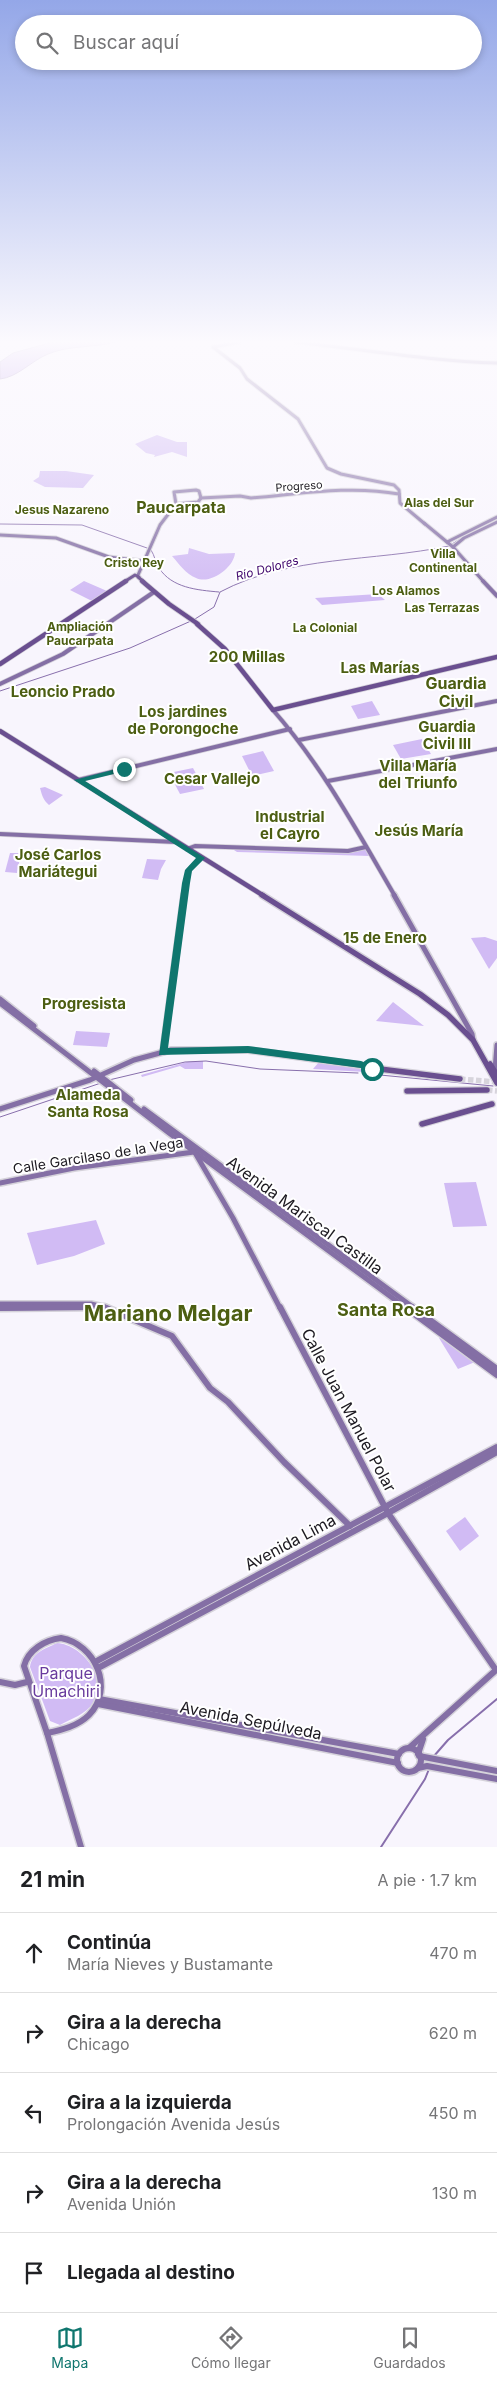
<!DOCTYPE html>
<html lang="es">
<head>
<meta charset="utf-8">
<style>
  body { margin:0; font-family:Inter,sans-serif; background:#f6f6f6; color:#202124 }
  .stop { position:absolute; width:15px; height:15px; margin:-11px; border:4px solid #0f766e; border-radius:50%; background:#fff }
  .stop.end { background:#0f766e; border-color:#fff; box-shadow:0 1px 5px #0008 }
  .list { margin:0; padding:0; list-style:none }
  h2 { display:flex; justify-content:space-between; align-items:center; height:65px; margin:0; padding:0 20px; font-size:21px }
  h2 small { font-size:16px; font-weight:400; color:#757577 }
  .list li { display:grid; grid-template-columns:32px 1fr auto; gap:15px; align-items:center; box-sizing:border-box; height:80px; padding:0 20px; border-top:1px solid #e0e0e0 }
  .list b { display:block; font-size:19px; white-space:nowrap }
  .list p { margin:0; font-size:16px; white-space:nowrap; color:#757577 }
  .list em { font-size:16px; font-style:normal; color:#757577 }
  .icon { flex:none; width:28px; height:28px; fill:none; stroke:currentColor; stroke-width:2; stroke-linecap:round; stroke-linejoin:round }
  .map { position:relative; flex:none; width:497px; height:1847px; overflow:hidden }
  .search { position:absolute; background:#fff; box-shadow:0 2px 8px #0003; left:15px; right:15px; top:15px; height:55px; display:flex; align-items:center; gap:12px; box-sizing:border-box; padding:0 18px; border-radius:28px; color:#757577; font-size:19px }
  .sheet { height:465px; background:#fff }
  nav { display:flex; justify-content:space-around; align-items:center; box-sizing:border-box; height:70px; border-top:1px solid #e0e0e0; background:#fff; font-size:14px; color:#757577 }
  nav a { display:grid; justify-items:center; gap:2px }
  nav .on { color:#0f766e }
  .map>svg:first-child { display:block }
  .green { fill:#d1bbf4 }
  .water { fill:#b794e8; stroke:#886fac }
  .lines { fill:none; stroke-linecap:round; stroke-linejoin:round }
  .stream-far1 { stroke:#886fac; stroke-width:1 }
  .stream { stroke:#886fac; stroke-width:2 }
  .primary-tunnel { stroke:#d7d4dc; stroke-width:5.5; stroke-dasharray:5.5 2.5; stroke-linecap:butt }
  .secondary-far3-casing { stroke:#d5d2da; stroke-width:5 }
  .secondary-far2-casing { stroke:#d5d2da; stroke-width:5.5 }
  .secondary-far1-casing { stroke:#d5d2da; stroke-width:8 }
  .secondary-casing { stroke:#d5d2da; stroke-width:9 }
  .primary-far2-casing { stroke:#d5d2da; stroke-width:5 }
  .primary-far1-casing { stroke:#d5d2da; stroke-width:6 }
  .primary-casing { stroke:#d5d2da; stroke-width:8 }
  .secondary-far3 { stroke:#846fa5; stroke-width:3 }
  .secondary-far2 { stroke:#846fa5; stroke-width:4 }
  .secondary-far1 { stroke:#846fa5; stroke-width:5 }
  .secondary { stroke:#846fa5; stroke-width:6 }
  .primary-far2 { stroke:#6a4f90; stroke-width:3 }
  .primary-far1 { stroke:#6a4f90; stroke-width:4.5 }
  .primary { stroke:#6a4f90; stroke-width:5.5 }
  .route { fill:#0f766e }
  .labels { text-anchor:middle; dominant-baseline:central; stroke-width:4; stroke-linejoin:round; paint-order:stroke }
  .far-street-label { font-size:11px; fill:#1c1920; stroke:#fff }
  .far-neighbourhood-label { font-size:12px; font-weight:bold; fill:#4c5e12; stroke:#fff }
  .far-water-label { font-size:12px; font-style:italic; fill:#40076d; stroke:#fff }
  .street-label { font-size:14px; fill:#1c1920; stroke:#fff }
  .neighbourhood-label { font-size:15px; font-weight:bold; fill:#4c5e12; stroke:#fff }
  .far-district-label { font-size:16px; font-weight:bold; fill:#4c5e12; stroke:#fff }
  .quarter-label { font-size:16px; font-weight:bold; fill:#4c5e12; stroke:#fff }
  .near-street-label { font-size:16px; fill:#1c1920; stroke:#fff }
  .near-park-label { font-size:16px; fill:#693b9d; stroke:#fff }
  .near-neighbourhood-label { font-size:18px; font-weight:bold; fill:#4c5e12; stroke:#fff }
  .near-district-label { font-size:22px; font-weight:bold; fill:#4c5e12; stroke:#fff }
</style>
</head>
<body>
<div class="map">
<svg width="497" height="1847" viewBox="0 0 497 1847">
  <rect width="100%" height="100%" fill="#f8f5fd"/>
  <g class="green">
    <polygon points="157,435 177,442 187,442 187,457 172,452 154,457 155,455 146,453 135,444"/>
    <polygon points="40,471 66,471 94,475 83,488 45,487 33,481 39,477"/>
    <path d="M189,548L209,554L235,553C234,567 211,585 196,578C186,574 179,564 172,556L188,554Z"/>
    <polygon points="84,581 107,591 92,601 70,590"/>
    <polygon points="378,594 385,600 322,605 315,598"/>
    <polygon points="372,701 380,715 358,719 351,706"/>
    <polygon points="422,739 431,754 401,759 393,745"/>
    <polygon points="263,751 274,771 252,776 242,756"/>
    <polygon points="193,768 204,789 180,794 169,773"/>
    <path d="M45,787L63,795L49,805C43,800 42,795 40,788Z"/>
    <polygon points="231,848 350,853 366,849 370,856 237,852"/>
    <polygon points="10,853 21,853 17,873 5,872"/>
    <polygon points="147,859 166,860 161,869 158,880 142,878"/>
    <polygon points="485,937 497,941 497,958 489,969 471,938"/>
    <polygon points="393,1002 424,1026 376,1021"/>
    <polygon points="76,1031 110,1033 107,1047 73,1045"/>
    <polygon points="203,1061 203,1069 185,1069 180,1066 142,1077 141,1075 187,1062"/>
    <polygon points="319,1062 360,1067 366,1072 313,1069"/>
    <polygon points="476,1182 487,1226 453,1227 444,1183"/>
    <polygon points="96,1220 105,1244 74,1256 37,1265 27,1233"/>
    <polygon points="443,1337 475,1362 458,1369 439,1338"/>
    <polygon points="465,1517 479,1536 460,1551 446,1531"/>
    <path d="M57,1643C83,1645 109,1679 93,1703C86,1714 71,1719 60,1725L50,1721L30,1667C32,1652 45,1649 57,1643Z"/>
  </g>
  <path class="water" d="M53,342H116C94,348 69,345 48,354C31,361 18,377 0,379V362L13,353Z"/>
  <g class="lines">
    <g class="stream-far1">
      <polyline points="0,524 82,525 147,548"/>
      <polyline points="487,524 497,519"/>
      <polyline points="452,544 476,529"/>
      <path d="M151,550C155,556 155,562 159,568C172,588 197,590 219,592"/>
      <path d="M195,619L214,607L220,592C290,555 373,562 449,546"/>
      <polyline points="0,691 130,648 191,621"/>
      <polyline points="380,1075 493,1086"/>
      <polyline points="109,1080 185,1062 206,1061 260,1069 358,1073"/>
      <polyline points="0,1117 101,1083"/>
    </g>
    <g class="stream">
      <polyline points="434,1756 448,1740 497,1699"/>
      <polyline points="381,1847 425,1779 429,1769"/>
    </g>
    <g class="primary-tunnel">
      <polyline points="460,1079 497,1082"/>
      <polyline points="487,1090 497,1091"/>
    </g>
    <g class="secondary-far3-casing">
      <g id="secondary-far3">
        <path d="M295,342C362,349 429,361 497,363"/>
        <polyline points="213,347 240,368 247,379 298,419 327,468 341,474 394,485 399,490 400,503 425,524"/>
        <polyline points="213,347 240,342"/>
        <path d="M201,498L240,496L251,498C300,494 350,485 399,494"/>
        <polyline points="176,504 198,502 201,498"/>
        <polyline points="424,523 453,547 484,582"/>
        <polyline points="0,535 56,538 109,557 143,561"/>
        <polyline points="447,542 497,517"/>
        <polyline points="453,547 464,538 497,522"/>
        <polyline points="138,575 160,525 176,504 174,492 196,490 199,491 201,498"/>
      </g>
    </g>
    <g class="secondary-far2-casing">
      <g id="secondary-far2">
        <polyline points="483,581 497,596"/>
        <polyline points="0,684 63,654 154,592"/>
        <path d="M273,710C323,767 357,831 395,896"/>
        <polyline points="299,740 497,701"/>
        <polyline points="78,780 290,729"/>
        <polyline points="328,781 497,749"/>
        <polyline points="0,834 176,842"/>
        <polyline points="187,849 195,846 348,851 366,847"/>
        <polyline points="184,896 189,870 201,858"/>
      </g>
    </g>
    <g class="secondary-far1-casing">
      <g id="secondary-far1">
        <polyline points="394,895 472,1034 473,1040"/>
        <polyline points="0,999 34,1026"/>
        <polyline points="0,1003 169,1133 406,1308"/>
        <polyline points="163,1052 184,895"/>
        <polyline points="370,1064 365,1067 370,1070"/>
        <polyline points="495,1070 497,1045"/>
        <polyline points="94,1071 131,1100"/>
        <polyline points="0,1109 90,1080 134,1060 171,1050 248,1050 366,1066"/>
        <polyline points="144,1109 414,1308"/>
        <polyline points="194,1151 233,1218 280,1308"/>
        <polyline points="0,1183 74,1168 194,1152"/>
        <polyline points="0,1304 91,1304 107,1308"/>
        <polyline points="0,1308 98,1307"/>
      </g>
    </g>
    <g class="secondary-casing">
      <g id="secondary">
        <polyline points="104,1307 172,1336 210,1388 228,1402 284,1462 350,1526"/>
        <polyline points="280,1307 388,1513 496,1670 409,1748"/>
        <polyline points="405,1307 497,1375"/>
        <polyline points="412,1307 497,1369"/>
        <polyline points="0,1308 98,1307"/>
        <path d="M61,1638C95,1644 115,1688 89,1715C78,1726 62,1730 47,1733L24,1666C28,1650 45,1640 61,1638Z"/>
        <polyline points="95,1662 497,1447"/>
        <polyline points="98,1668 388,1513 497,1452"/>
        <polyline points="0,1682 15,1685 27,1682"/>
        <polyline points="99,1699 399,1754"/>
        <polyline points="98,1704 398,1763"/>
        <polyline points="47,1733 81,1847"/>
        <circle cx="409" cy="1760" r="12"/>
        <polyline points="418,1754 423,1739"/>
        <polyline points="419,1756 497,1771"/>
        <polyline points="418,1768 427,1766 497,1779"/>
      </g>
    </g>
    <g class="primary-far2-casing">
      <g id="primary-far2">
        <polyline points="138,577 144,582"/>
        <polyline points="124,582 135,575 139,577"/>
      </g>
    </g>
    <g class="primary-far1-casing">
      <g id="primary-far1">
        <polyline points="142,581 169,604 198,624"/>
        <polyline points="197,624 225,649 273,710 497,657"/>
        <polyline points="0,664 126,581"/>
        <polyline points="0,731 264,896"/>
      </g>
    </g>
    <g class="primary-casing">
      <g id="primary">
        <polyline points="262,895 420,994 448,1015 473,1040 497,1083"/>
        <polyline points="490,1064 497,1075"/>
        <polyline points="372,1068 460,1079"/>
        <polyline points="407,1091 487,1090"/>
        <polyline points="422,1124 492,1104"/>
      </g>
    </g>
    <use href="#secondary-far3" class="secondary-far3"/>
    <use href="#secondary-far2" class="secondary-far2"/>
    <use href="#secondary-far1" class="secondary-far1"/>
    <use href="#secondary" class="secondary"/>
    <use href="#primary-far2" class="primary-far2"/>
    <use href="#primary-far1" class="primary-far1"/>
    <use href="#primary" class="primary"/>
  </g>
  <linearGradient id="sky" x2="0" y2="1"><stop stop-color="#94a7e8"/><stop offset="0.57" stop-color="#fcfafe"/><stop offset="1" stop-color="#fcfafe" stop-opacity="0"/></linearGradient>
  <rect width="497" height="600" fill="url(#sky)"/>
  <polygon class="route" points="124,767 126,768 126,771 85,781 205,858 192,871 190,883 168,1048 248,1046 361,1061 375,1067 375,1072 367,1073 361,1068 248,1053 159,1055 182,883 185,870 196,858 74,780"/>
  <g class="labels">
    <g class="far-street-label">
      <text transform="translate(299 486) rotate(-4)">Progreso</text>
    </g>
    <g class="far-neighbourhood-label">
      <text x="439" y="502">Alas del Sur</text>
      <text x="62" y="509">Jesus Nazareno</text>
      <text x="443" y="553">Villa<tspan x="443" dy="14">Continental</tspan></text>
      <text x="134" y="562">Cristo Rey</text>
      <text x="406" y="590">Los Alamos</text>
      <text x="442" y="607">Las Terrazas</text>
      <text x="80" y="626">Ampliación<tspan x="80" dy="14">Paucarpata</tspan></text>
      <text x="325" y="627">La Colonial</text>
    </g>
    <g class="far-water-label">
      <text transform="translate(267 568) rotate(-15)">Río Dolores</text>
    </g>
    <g class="street-label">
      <text transform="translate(98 1155) rotate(-9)">Calle Garcilaso de la Vega</text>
    </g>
    <g class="neighbourhood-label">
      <text x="247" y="656">200 Millas</text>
      <text x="380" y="667">Las Marías</text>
      <text x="63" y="691">Leoncio Prado</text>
      <text x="183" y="711">Los jardines<tspan x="183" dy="17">de Porongoche</tspan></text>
      <text x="447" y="726">Guardia<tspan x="447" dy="17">Civil III</tspan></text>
      <text x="418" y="765">Villa María<tspan x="418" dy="17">del Triunfo</tspan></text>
      <text x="212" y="778">Cesar Vallejo</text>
      <text x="290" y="816">Industrial<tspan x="290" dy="17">el Cayro</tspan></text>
      <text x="419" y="830">Jesús María</text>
      <text x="58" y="854">José Carlos<tspan x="58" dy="17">Mariátegui</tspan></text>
      <text x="385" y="937">15 de Enero</text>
      <text x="84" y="1003">Progresista</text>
      <text x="88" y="1094">Alameda<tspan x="88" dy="17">Santa Rosa</tspan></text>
    </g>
    <g class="far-district-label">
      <text x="181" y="507">Paucarpata</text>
    </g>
    <g class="quarter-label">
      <text x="456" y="683">Guardia<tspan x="456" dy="18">Civil</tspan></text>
    </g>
    <g class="near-street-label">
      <text transform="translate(305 1215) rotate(36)">Avenida Mariscal Castilla</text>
      <text transform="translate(349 1410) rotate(62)">Calle Juan Manuel Polar</text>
      <text transform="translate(290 1542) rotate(-28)">Avenida Lima</text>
      <text transform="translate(251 1720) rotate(11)">Avenida Sepúlveda</text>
    </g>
    <g class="near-park-label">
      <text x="66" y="1673">Parque<tspan x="66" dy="18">Umachiri</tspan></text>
    </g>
    <g class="near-neighbourhood-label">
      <text x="386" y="1309">Santa Rosa</text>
    </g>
    <g class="near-district-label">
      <text x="168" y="1313">Mariano Melgar</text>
    </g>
  </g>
</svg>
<div class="stop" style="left:372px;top:1069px"></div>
<div class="stop end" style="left:124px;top:769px"></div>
<div class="search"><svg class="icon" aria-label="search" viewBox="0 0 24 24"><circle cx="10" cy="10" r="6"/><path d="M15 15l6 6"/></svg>Buscar aquí</div>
</div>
<section class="sheet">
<h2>21 min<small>A pie · 1.7 km</small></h2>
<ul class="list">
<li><svg class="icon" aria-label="ahead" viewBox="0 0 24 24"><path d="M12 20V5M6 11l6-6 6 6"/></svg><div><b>Continúa</b><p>María Nieves y Bustamante</p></div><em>470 m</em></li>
<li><svg class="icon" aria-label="right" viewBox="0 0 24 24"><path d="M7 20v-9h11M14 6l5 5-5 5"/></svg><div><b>Gira a la derecha</b><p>Chicago</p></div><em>620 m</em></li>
<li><svg class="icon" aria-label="left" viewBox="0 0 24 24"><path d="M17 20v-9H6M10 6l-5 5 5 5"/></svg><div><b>Gira a la izquierda</b><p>Prolongación Avenida Jesús</p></div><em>450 m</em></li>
<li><svg class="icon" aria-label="right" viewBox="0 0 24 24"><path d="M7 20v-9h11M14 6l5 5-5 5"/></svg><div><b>Gira a la derecha</b><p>Avenida Unión</p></div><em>130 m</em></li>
<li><svg class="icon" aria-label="arrive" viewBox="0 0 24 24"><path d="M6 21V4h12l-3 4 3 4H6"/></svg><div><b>Llegada al destino</b></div></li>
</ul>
</section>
<nav>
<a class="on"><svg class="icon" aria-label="map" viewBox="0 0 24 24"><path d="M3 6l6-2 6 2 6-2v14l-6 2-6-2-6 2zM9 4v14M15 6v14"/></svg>Mapa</a>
<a><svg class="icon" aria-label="directions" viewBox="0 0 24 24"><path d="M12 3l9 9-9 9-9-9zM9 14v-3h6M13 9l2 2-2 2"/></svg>Cómo llegar</a>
<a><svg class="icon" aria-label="saved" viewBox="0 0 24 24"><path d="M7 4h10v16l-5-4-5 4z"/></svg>Guardados</a>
</nav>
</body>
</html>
